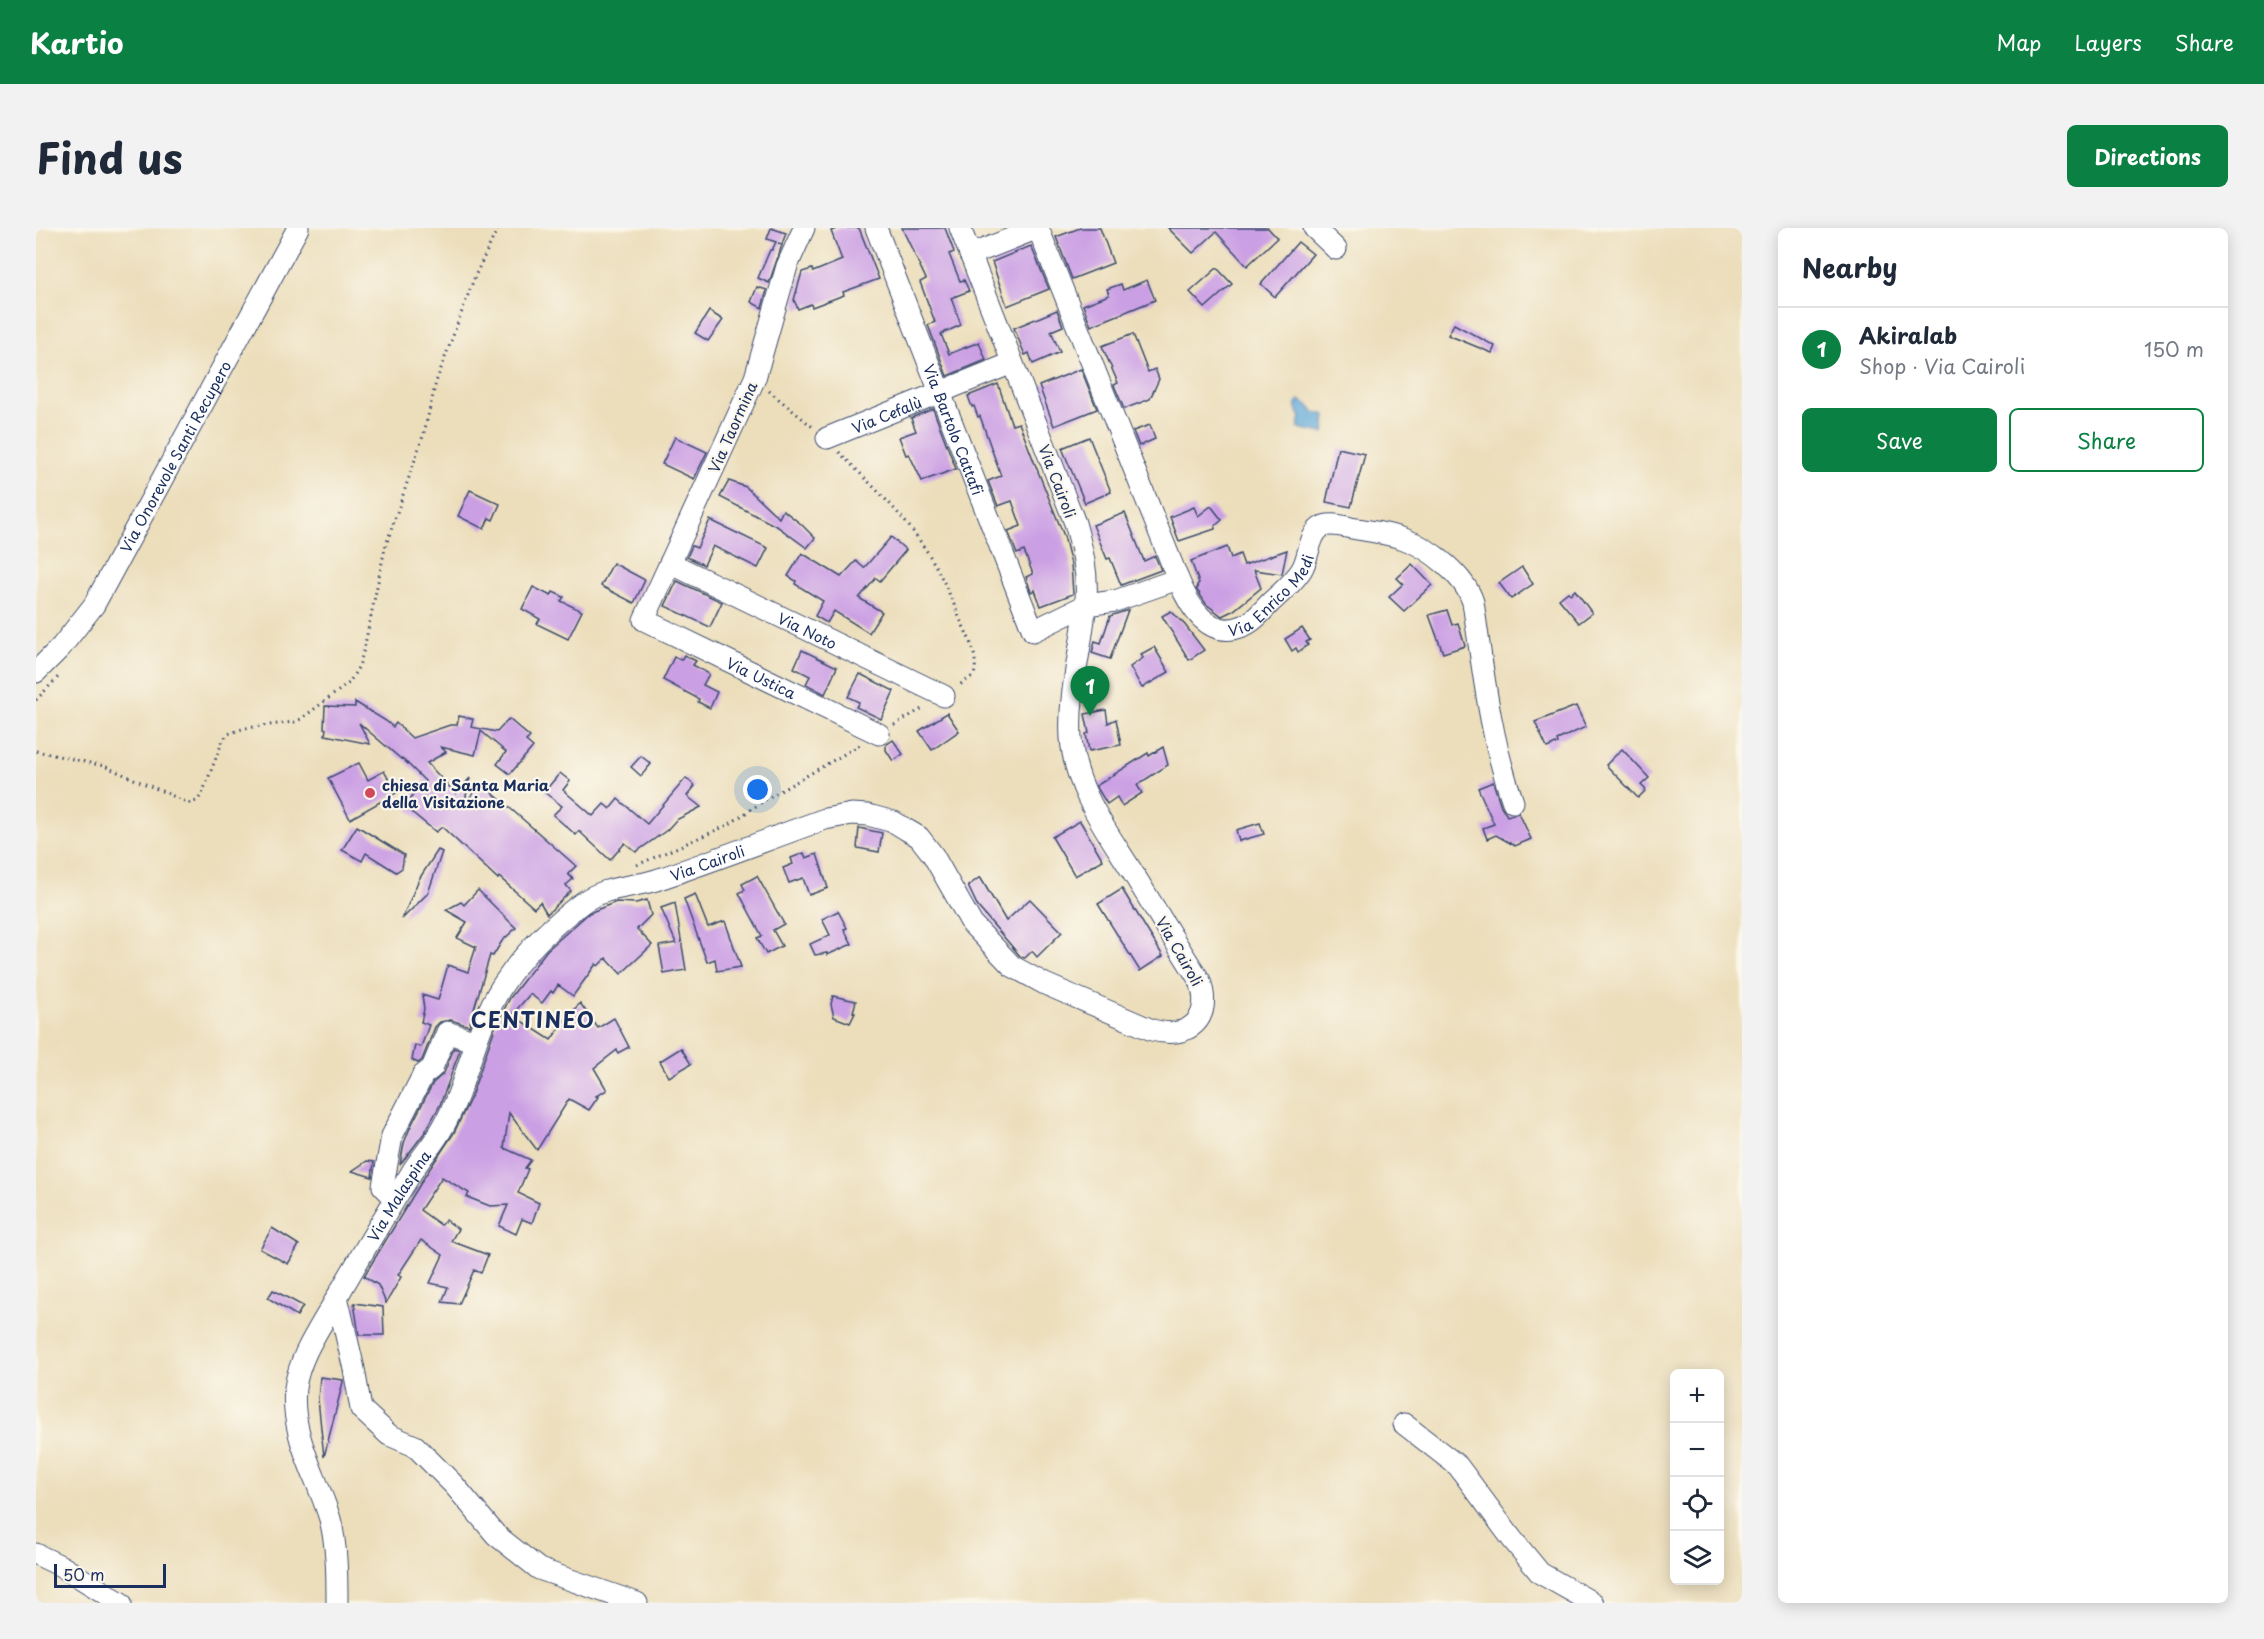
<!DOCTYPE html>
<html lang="en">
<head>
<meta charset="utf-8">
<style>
  body { margin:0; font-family:"Playpen Sans",sans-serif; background:#f2f2f3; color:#1f2937 }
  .controls { position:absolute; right:18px; bottom:18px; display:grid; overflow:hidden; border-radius:9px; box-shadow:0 3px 15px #0003 }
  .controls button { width:54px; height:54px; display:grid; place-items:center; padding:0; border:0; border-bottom:2px solid #e0e1e3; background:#fff; color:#1f2937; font:30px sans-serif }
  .scale { position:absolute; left:18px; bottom:15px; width:112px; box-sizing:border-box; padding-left:6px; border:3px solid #1b2f5e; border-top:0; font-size:16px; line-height:21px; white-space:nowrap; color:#1b2f5e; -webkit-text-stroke:4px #fbf7ec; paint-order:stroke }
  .you { position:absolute; left:722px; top:562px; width:21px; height:21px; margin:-15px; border:4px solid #fff; border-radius:50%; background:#1a73e8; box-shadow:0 0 0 9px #1a73e833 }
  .badge { display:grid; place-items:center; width:39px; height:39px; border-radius:50%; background:#0b8043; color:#fff; font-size:20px; font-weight:700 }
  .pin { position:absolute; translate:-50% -50px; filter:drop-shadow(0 2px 3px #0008) }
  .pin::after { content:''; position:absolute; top:32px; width:21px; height:18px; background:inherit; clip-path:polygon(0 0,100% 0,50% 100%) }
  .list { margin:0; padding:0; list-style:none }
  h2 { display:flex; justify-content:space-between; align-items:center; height:78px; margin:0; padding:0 24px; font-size:26px }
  h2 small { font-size:20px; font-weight:400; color:#747a83 }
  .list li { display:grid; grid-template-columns:39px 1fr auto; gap:18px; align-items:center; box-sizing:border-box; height:84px; padding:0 24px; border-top:2px solid #e0e1e3 }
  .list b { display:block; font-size:22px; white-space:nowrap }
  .list p { margin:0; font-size:20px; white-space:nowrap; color:#747a83 }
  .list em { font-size:20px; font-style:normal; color:#747a83 }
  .actions { display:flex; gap:12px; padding:18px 24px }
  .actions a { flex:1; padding:14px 0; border:2px solid #0b8043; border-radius:9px; text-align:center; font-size:21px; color:#0b8043 }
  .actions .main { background:#0b8043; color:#fff }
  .icon { flex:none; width:33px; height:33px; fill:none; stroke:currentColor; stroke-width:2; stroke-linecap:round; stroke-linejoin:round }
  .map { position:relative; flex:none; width:1706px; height:1375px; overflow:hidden; border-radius:9px }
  header { display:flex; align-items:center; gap:36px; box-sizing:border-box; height:84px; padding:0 30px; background:#0b8043; color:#fff }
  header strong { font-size:28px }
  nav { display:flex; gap:33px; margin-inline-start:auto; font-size:21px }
  .intro { display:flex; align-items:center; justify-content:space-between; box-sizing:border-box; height:144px; padding:0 36px }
  h1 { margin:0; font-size:42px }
  .button { padding:15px 27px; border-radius:9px; background:#0b8043; color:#fff; font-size:21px; font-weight:700 }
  main { display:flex; gap:36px; padding:0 36px }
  aside { flex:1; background:#fff; border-radius:9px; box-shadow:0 3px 15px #0003 }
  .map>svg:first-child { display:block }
  .water { fill:#63aad9; stroke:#3f6c9c; stroke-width:1.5 }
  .building { fill:#cb9fe4 }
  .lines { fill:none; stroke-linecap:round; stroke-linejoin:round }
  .minor-casing { stroke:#3a496c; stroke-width:23 }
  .path { stroke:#3a496c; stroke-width:3; stroke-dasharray:1.5 4.5; stroke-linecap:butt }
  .minor { stroke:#fff; stroke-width:21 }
  .poi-dot { fill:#d1495b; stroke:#fbf7ec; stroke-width:2 }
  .labels { text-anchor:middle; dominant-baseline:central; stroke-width:4.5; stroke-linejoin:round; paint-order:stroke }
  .street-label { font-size:15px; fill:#1b2f5e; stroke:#fbf7ec }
  .poi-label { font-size:15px; font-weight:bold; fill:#1b2f5e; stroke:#fbf7ec; text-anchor:start }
  .district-label { font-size:21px; font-weight:bold; letter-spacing:1.5px; fill:#1b2f5e; stroke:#fbf7ec }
</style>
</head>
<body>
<header>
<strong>Kartio</strong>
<nav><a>Map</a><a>Layers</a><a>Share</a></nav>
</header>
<div class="intro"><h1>Find us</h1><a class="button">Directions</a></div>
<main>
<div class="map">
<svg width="1706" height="1375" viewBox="0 0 1706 1375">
  <rect width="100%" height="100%" fill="#fbf7ec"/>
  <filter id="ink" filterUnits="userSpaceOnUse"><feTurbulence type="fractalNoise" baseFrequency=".0167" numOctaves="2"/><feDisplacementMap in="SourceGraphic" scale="12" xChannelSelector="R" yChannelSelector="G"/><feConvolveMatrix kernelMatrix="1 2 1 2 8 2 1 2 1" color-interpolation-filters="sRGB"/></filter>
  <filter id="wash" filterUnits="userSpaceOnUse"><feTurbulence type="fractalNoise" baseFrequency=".008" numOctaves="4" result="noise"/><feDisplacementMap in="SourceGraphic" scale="24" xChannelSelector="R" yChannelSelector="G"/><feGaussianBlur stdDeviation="1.35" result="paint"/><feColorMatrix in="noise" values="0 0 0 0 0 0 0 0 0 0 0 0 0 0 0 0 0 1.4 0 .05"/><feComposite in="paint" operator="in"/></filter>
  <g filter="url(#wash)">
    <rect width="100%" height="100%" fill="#ecdebb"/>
    <polygon class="water" points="1263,172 1272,177 1278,184 1290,187 1288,205 1262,200 1265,189 1260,180 1260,175"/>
    <g id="blocks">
      <g class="building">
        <polygon points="735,0 750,5 746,16 742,15 746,17 733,55 722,50 734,22 736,22 740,14 731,11"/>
        <polygon points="803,0 823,0 843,51 807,64 808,67 776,79 775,76 762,81 758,72 766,44 776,41 777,44 806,32 795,3"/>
        <polygon points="866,0 909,0 918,24 913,26 924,53 928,52 933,63 915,70 925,97 905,106 913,126 943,114 950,132 911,148 892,97 899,94 884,54 890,51"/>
        <polygon points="1044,0 1064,0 1077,35 1036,51 1020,9"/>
        <polygon points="1132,0 1232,0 1241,10 1211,38 1180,4 1157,25"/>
        <polygon points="1262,14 1277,26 1239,69 1225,56"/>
        <polygon points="995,18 1013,61 971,78 956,34"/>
        <polygon points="1181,40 1196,56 1169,80 1154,64"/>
        <polygon points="1111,52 1119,72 1055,98 1047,77 1073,67 1071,61 1085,56 1087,62"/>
        <polygon points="721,59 731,62 726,80 715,74"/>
        <polygon points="1021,82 1027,98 1015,103 1024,124 997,136 993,125 989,127 978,100"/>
        <polygon points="673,83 687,92 672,113 659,105"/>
        <polygon points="1418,96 1459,118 1456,125 1412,107"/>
        <polygon points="1097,106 1112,144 1119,141 1123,151 1114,171 1088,181 1078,157 1082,155 1066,118"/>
        <polygon points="1045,141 1061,181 1018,198 1003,158"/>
        <polygon points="962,156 976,197 983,195 999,236 1028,308 1035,336 1037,366 1005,378 999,362 995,364 990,349 997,346 988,323 981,326 972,303 985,298 976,273 962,278 952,253 965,248 944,188 942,189 938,178 936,179 932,168"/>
        <polygon points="897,181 920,241 886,253 873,226 870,227 863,209 880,203 875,190"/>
        <polygon points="1114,197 1119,211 1103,218 1097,203"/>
        <polygon points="639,209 671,224 658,251 626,236"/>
        <polygon points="1053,209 1075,264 1049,275 1026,220"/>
        <polygon points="1302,220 1329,226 1315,279 1290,274"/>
        <polygon points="693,253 710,259 743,290 747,282 765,296 779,310 771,320 742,299 684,269"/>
        <polygon points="434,262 464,276 457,292 453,290 448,301 422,288"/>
        <polygon points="1175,278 1186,292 1179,298 1179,301 1143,313 1134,289 1158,279 1162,288"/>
        <polygon points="1089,285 1108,333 1119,328 1125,342 1085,357 1074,330 1071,331 1057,297"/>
        <polygon points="674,292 732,320 722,340 677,318 668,337 651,329 656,318 661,320"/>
        <polygon points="855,309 870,322 844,353 840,350 823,370 846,384 833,405 798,383 791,395 779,388 787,373 759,356 760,353 752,348 766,325 805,349 820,333 828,340"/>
        <polygon points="1191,319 1195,330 1204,326 1208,337 1251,322 1246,346 1218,342 1225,360 1198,382 1186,388 1170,376 1163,365 1160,361 1162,360 1161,357 1163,355 1155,333"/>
        <polygon points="577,335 609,352 598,375 565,358"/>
        <polygon points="1376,336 1396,357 1368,383 1353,369 1367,356 1361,350"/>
        <polygon points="1486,339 1497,356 1475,371 1463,355"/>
        <polygon points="641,353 686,374 674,399 629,378"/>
        <polygon points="497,359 515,368 517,364 528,369 525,373 546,383 532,411 501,396 504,391 486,381"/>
        <polygon points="1539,362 1556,385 1543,395 1523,371 1532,364 1535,366"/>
        <polygon points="1092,382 1074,431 1056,425 1059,413 1065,415 1074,388"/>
        <polygon points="1411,382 1416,397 1422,395 1429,418 1407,425 1393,387"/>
        <polygon points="1135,383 1149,397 1168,422 1153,432 1126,388"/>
        <polygon points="1266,400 1274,412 1270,414 1272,417 1262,424 1260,420 1256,423 1249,411"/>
        <polygon points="1118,419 1133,444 1106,460 1094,439 1107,430 1105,426"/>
        <polygon points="766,422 801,439 789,466 770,456 774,448 758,440"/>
        <polygon points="648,427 660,433 657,437 673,446 667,457 681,464 674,480 662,474 663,471 627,452 638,429 645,432"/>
        <polygon points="824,446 858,463 845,491 820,479 823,474 812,469"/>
        <polygon points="319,474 350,493 357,499 360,495 376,510 414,497 421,497 423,488 437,491 435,499 461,504 473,491 494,509 490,513 497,519 474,546 461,536 470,524 445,503 439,527 405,519 410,524 391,535 420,566 434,550 428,577 445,555 506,608 540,638 532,646 537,651 530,657 535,663 511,686 504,674 498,680 463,649 462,651 406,599 400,604 368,578 389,553 366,530 365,531 323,495 334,516 289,507 290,501 288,500 289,478 319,479"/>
        <polygon points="1540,478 1550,499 1521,512 1522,515 1511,520 1499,494"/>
        <polygon points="1070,482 1072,495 1080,491 1085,517 1053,523 1050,506 1053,505 1049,486"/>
        <polygon points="911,485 923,503 896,522 883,503"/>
        <polygon points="857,512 867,526 857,533 850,522 850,517"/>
        <polygon points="1127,519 1132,537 1101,557 1106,565 1086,578 1081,569 1071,576 1060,558 1112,525 1113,528"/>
        <polygon points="1586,521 1613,550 1605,557 1610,562 1602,570 1570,537"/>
        <polygon points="605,528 615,536 605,548 595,539"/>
        <polygon points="323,535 332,552 348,543 360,565 314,591 292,550"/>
        <polygon points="524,545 534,553 527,562 557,588 568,576 574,581 582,571 611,596 650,550 659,558 651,568 665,579 640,592 631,602 600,624 589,615 574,632 543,603 540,607 517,587 526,578 508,564"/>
        <polygon points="1457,554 1465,578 1471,588 1483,585 1495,611 1479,618 1460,607 1451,611 1447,600 1458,596 1442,560"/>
        <polygon points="1044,593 1067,632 1039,648 1016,609"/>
        <polygon points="1224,595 1228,606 1203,613 1200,602"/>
        <polygon points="321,598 368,627 366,640 360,644 330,625 326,633 306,622"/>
        <polygon points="823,600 846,605 843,624 821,620"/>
        <polygon points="402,622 406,624 392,665 366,691 383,651"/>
        <polygon points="768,625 770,630 781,626 792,660 773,667 767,650 753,655 747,640 757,636 755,630"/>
        <polygon points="721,648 748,696 737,702 746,718 730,726 721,710 726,708 703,665 709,662 706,656"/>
        <polygon points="944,649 970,693 994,671 1026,704 1001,729 996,723 989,730 985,729 942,679 932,658"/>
        <polygon points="1086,661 1127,728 1104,743 1062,676"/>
        <polygon points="442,662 480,700 466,713 457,728 454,727 433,798 415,792 404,794 399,799 386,832 382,835 376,832 379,817 385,819 393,797 385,794 388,781 386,767 402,772 412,737 432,744 440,719 421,710 431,694 410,682 425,674 428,677"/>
        <polygon points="659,666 672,699 689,693 705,739 681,743 679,731 671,734 648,671"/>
        <polygon points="611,672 615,687 601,701 616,717 585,746 570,730 562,738 560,736 537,768 522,757 517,765 515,763 506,775 494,766 476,787 515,812 529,792 544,775 562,800 578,790 593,819 582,825 581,822 558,840 571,862 560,868 562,869 553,882 533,871 501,922 473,885 468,920 495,932 489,940 492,941 482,965 503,975 496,995 486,991 480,1006 463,998 472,977 454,978 431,969 433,965 406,949 384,982 405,997 410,992 422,1001 415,1013 452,1027 445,1045 438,1042 423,1076 406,1074 412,1059 394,1055 407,1027 385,1012 362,1047 365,1049 350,1075 342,1057 328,1048 389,948 418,905 435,869 460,797 474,770 511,722 553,685 580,674 600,675"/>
        <polygon points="639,675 650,742 628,746 623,718 640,715 625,680"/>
        <polygon points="802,683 811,700 808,701 816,716 791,727 791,725 779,727 774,716 794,707 786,691"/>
        <polygon points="797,768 820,773 817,784 819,785 814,795 798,789 795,776"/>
        <polygon points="418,820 424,822 404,877 389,904 364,937 368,915 374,900 397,855 408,845"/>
        <polygon points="645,820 655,836 633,849 624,833"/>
        <polygon points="331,933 338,934 336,949 316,943"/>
        <polygon points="236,1000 263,1017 252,1036 224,1021"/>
        <polygon points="237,1062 267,1078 261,1088 232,1070"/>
        <polygon points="318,1075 347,1079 348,1107 323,1107"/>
        <polygon points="284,1149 307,1152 307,1154 288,1229 282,1171"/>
      </g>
    </g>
  </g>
  <g filter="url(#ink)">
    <use href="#blocks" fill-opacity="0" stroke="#3a496c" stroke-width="1.5"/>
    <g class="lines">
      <g class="minor-casing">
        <g id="minor">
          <path id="s1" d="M768,0L751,38L719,150L608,392L843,506"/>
          <path id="s2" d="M840,0L997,403L1050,377L1079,373L1142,351"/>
          <path id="s3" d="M1002,0L1142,351C1153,378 1172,412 1207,398C1218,394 1227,382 1235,374C1246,364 1258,354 1266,341C1273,329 1273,308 1284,300C1293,294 1305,298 1315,300C1333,303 1351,305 1368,311C1394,320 1429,348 1437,374C1447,442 1454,509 1477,574"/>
          <polyline points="1278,0 1300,21"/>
          <polyline points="934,27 1002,0"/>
          <path id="s4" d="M791,210L976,135"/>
          <path id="s5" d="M634,335L908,468"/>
          <path id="s6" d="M0,444L25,419L58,377L262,0"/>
          <polyline points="359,970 347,958 356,908 387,847 396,840 411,804 439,814"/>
          <polyline points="301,1069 318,1141 325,1181 353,1207 379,1218 418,1257 460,1307 503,1341 601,1375"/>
          <polyline points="1368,1196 1422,1238 1476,1311 1504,1345 1557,1375"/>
          <polyline points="0,1326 25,1338 85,1375"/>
          <path id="s7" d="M301,1375C301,1347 301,1318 294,1291C281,1248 254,1207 259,1160C263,1130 281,1104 296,1078C321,1034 347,990 374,947C384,930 398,916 407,899C432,855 438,802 466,758C488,724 514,699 546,675C569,658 595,660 620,652C677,633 733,611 789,591L816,586L832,587L858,594L871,602L883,609L897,627L936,696L976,738L1009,756L1116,802C1153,812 1177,791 1164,753C1141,717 1119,681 1097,645C1071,603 1039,562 1035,510C1032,462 1047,418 1050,371C1052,344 1046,320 1039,295L924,0"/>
        </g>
      </g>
      <g class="path">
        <polyline points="733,163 779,201"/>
        <path d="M803,224C831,253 861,280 884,313C901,337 913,364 924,391C932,409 943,427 938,447L922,458"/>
        <polyline points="0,472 24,447"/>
        <polyline points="858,497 889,479"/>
        <polyline points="0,523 68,538 153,575 161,573 166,566 187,512 192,506 209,500 258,494 265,491 313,455 323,438 328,421 349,320 388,205 400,154 439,48 462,0"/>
        <polyline points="601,637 692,597 732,570 824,517"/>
      </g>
      <use href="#minor" class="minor"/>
    </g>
  </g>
  <circle class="poi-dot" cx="334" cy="565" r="6"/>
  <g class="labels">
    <g class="street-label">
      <text stroke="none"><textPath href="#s4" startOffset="64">Via Cefalù</textPath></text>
      <text transform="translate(696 199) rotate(-66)">Via Taormina</text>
      <text stroke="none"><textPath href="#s2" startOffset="216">Via Bartolo Cattafi</textPath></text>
      <text stroke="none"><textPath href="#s6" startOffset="258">Via Onorevole Santi Recupero</textPath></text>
      <text transform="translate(1022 253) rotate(69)">Via Cairoli</text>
      <text stroke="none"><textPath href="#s3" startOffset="510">Via Enrico Medi</textPath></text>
      <text stroke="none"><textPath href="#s5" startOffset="153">Via Noto</textPath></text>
      <text stroke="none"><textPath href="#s1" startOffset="555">Via Ustica</textPath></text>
      <text stroke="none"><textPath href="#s7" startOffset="924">Via Cairoli</textPath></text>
      <text transform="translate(1144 723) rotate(60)">Via Cairoli</text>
      <text stroke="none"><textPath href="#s7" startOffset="441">Via Malaspina</textPath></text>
    </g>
    <g class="poi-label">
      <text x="346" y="556">chiesa di Santa Maria<tspan x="346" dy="17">della Visitazione</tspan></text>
    </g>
    <g class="district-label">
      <text x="497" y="791">CENTINEO</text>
    </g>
  </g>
</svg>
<div class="controls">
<button>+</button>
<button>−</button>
<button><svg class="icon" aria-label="locate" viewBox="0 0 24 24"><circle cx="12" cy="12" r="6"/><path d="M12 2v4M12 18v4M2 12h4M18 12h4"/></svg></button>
<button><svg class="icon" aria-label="layers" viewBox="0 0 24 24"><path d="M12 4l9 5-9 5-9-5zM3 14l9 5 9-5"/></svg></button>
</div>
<div class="scale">50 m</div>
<div class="you"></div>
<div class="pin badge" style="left:1054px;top:488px">1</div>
</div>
<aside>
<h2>Nearby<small></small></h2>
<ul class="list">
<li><span class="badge">1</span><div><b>Akiralab</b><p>Shop · Via Cairoli</p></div><em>150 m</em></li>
</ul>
<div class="actions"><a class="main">Save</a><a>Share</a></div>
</aside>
</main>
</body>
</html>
